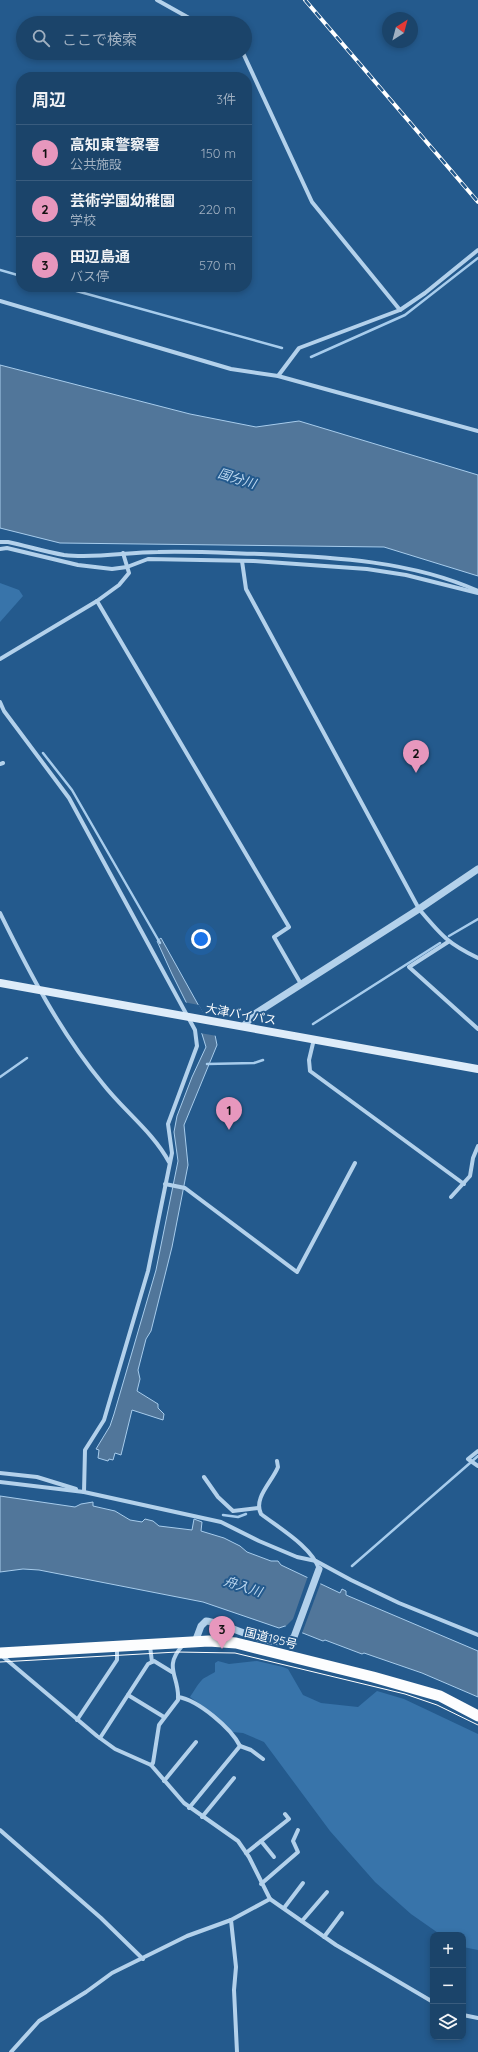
<!DOCTYPE html>
<html lang="ja">
<head>
<meta charset="utf-8">
<style>
  body { margin:0; font-family:Quicksand,"Noto Sans JP",sans-serif; background:#284e72; color:#f1f3f6 }
  .controls { position:absolute; right:12px; bottom:12px; display:grid; overflow:hidden; border-radius:8px; box-shadow:0 2px 6px #0003 }
  .controls button { width:36px; height:36px; display:grid; place-items:center; padding:0; border:0; border-bottom:1px solid #395c7e; background:#1b446a; color:#f1f3f6; font:20px sans-serif }
  .compass { position:absolute; left:382px; top:12px; width:36px; height:36px; border-radius:50%; background:#1b446a; box-shadow:0 2px 6px #0003; rotate:36deg }
  .you { position:absolute; left:201px; top:939px; width:14px; height:14px; margin:-10px; border:3px solid #fff; border-radius:50%; background:#1a73e8; box-shadow:0 0 0 6px #1a73e833 }
  .badge { display:grid; place-items:center; width:26px; height:26px; border-radius:50%; background:#e797bd; color:#111; font-size:13px; font-weight:700 }
  .pin { position:absolute; translate:-50% -33px; filter:drop-shadow(0 1px 2px #0008) }
  .pin::after { content:''; position:absolute; top:21px; width:14px; height:12px; background:inherit; clip-path:polygon(0 0,100% 0,50% 100%) }
  .list { margin:0; padding:0; list-style:none }
  h2 { display:flex; justify-content:space-between; align-items:center; height:52px; margin:0; padding:0 16px; font-size:17px }
  h2 small { font-size:13px; font-weight:400; color:#a0b0c1 }
  .list li { display:grid; grid-template-columns:26px 1fr auto; gap:12px; align-items:center; box-sizing:border-box; height:56px; padding:0 16px; border-top:1px solid #395c7e }
  .list b { display:block; font-size:15px; white-space:nowrap }
  .list p { margin:0; font-size:13px; white-space:nowrap; color:#a0b0c1 }
  .list em { font-size:13px; font-style:normal; color:#a0b0c1 }
  .icon { flex:none; width:22px; height:22px; fill:none; stroke:currentColor; stroke-width:2; stroke-linecap:round; stroke-linejoin:round }
  .map { position:relative; flex:none; width:478px; height:2052px; overflow:hidden }
  .search { position:absolute; background:#1b446a; box-shadow:0 2px 6px #0003; left:16px; top:16px; width:236px; height:44px; display:flex; align-items:center; gap:10px; box-sizing:border-box; padding:0 14px; border-radius:22px; color:#a0b0c1; font-size:15px }
  .panel { position:absolute; background:#1b446a; box-shadow:0 2px 6px #0003; left:16px; top:72px; width:236px; height:220px; border-radius:16px }
  .map>svg:first-child { display:block }
  .green { fill:#3874aa }
  .water { fill:#51769a; stroke:#a7ccec }
  .pier { fill:#245a8d }
  .lines { fill:none; stroke-linecap:round; stroke-linejoin:round }
  .stream { stroke:#a7ccec; stroke-width:2.5 }
  .minor { stroke:#b3d1eb; stroke-width:4 }
  .tertiary { stroke:#b3d1eb; stroke-width:7 }
  .secondary { stroke:#deecf9; stroke-width:8 }
  .trunk { stroke:#fcfdfe; stroke-width:11 }
  .tram { stroke:#fff; stroke-width:1 }
  .rail-casing { stroke:#fff; stroke-width:4 }
  .rail { stroke:#245a8d; stroke-width:2.5; stroke-dasharray:8; stroke-linecap:butt }
  .labels { text-anchor:middle; dominant-baseline:central; stroke-width:4; stroke-linejoin:round; paint-order:stroke }
  .street-label { font-size:12px; fill:#fff; stroke:#245a8d }
  .water-label { font-size:13px; font-style:italic; fill:#bfdaf2; stroke:#245a8d }
</style>
</head>
<body>
<div class="map">
<svg width="478" height="2052" viewBox="0 0 478 2052">
  <rect width="100%" height="100%" fill="#245a8d"/>
  <g class="green">
    <polygon points="0,583 19,590 23,596 0,622"/>
    <path d="M218,1661L229,1664L257,1661L283,1667L288,1669L303,1695L321,1703L358,1707L377,1691L404,1699L478,1734V1950L463,1947V1935H441L411,1914L375,1882L330,1831L264,1742L243,1733L232,1732L208,1710L190,1697C192,1694 198,1684 201,1681C204,1677 211,1675 215,1672V1663Z"/>
  </g>
  <g class="water">
    <polygon points="0,365 190,414 256,427 299,421 478,475 478,576 384,547 60,543 0,528"/>
    <polygon points="161,938 215,1035 217,1045 184,1125 188,1165 172,1247 151,1331 146,1339 138,1370 140,1379 137,1391 158,1404 158,1408 164,1414 163,1420 132,1410 121,1455 115,1453 113,1460 109,1459 108,1461 98,1458 99,1450 96,1449 110,1426 114,1414 156,1270 178,1161 174,1132 177,1116 192,1077 206,1047 202,1034 172,974 157,941"/>
    <polygon points="0,1496 75,1507 81,1504 93,1502 93,1506 115,1511 130,1520 142,1522 145,1519 153,1521 159,1526 192,1530 194,1519 202,1522 201,1531 224,1538 240,1546 247,1552 271,1561 278,1561 281,1565 340,1593 342,1589 346,1591 346,1595 478,1651 478,1697 422,1673 364,1653 362,1654 325,1640 323,1641 285,1626 279,1628 203,1602 39,1570 23,1569 0,1572"/>
  </g>
  <g class="pier">
    <polygon points="183,1002 199,1005 217,1036 200,1033"/>
    <polygon points="308,1576 321,1582 301,1636 283,1629 293,1619"/>
  </g>
  <g class="lines">
    <g class="stream">
      <polyline points="0,270 21,276"/>
      <polyline points="62,287 282,348"/>
      <polyline points="311,357 405,315 478,258"/>
      <polyline points="43,753 72,790 160,943"/>
      <polyline points="449,936 478,919"/>
      <polyline points="313,1024 440,943"/>
      <polyline points="207,1064 254,1063 263,1060"/>
      <polyline points="0,1077 27,1058"/>
      <polyline points="223,1515 238,1517 246,1514"/>
      <polyline points="352,1566 478,1456"/>
    </g>
    <g class="minor">
      <polyline points="157,0 198,23"/>
      <polyline points="243,53 312,202 400,310"/>
      <polyline points="0,301 231,369 278,376 478,431"/>
      <polyline points="278,376 299,348 400,310 425,293 478,250"/>
      <path d="M0,542H8C27,546 46,552 64,555C95,559 127,552 158,552C192,551 227,553 261,554C333,557 412,561 478,591"/>
      <polyline points="0,549 7,548 78,565 112,569 127,567 148,559 254,561 367,569 406,575 478,593"/>
      <path d="M242,561L246,589L419,909C441,935 447,943 478,958"/>
      <polyline points="97,601 289,927 274,937 301,984"/>
      <polyline points="0,659 97,601 119,585 129,573 123,553"/>
      <polyline points="0,702 4,711 69,798 195,1030 197,1046 168,1124 172,1153 148,1271 104,1420 85,1450 84,1492"/>
      <polyline points="0,764 3,763"/>
      <path d="M0,913C29,972 60,1032 103,1084C124,1111 153,1132 169,1162"/>
      <polyline points="448,942 409,967 478,1029"/>
      <polyline points="314,1039 309,1060 310,1071 464,1184"/>
      <polyline points="165,1184 185,1188 297,1272 355,1163"/>
      <polyline points="451,1197 470,1176 473,1158 478,1146"/>
      <polyline points="478,1451 468,1459 478,1466"/>
      <path d="M277,1461L278,1467C272,1482 253,1498 261,1514C279,1528 312,1547 319,1569"/>
      <polyline points="0,1473 37,1477 76,1489"/>
      <polyline points="204,1477 218,1497 233,1511 258,1508"/>
      <polyline points="0,1482 84,1492 221,1522 259,1541 297,1557 316,1561 351,1580 399,1603 478,1635"/>
      <polyline points="150,1646 152,1662"/>
      <polyline points="1,1655 97,1736 115,1749 151,1765"/>
      <polyline points="128,1695 164,1717"/>
      <path d="M178,1697C198,1700 231,1728 240,1746L189,1808"/>
      <polyline points="77,1720 117,1660 117,1648"/>
      <polyline points="100,1738 148,1664 154,1661 172,1672"/>
      <polyline points="240,1746 251,1750 263,1759"/>
      <polyline points="164,1781 196,1742"/>
      <polyline points="202,1817 234,1778"/>
      <polyline points="0,1830 101,1918 143,1959"/>
      <polyline points="261,1841 274,1857"/>
      <polyline points="246,1853 289,1819 285,1814"/>
      <polyline points="261,1884 298,1852 293,1841 298,1830"/>
      <polyline points="270,1899 336,1945 433,2002"/>
      <polyline points="284,1908 303,1883"/>
      <polyline points="231,1920 236,1967 234,1990 237,2052"/>
      <polyline points="302,1921 327,1892"/>
      <polyline points="324,1937 342,1913"/>
      <polyline points="463,2015 478,2018"/>
      <path d="M11,2052L39,2021L86,1992L112,1973L187,1936L231,1920L270,1899L249,1857L238,1841L184,1803L151,1765L153,1763L159,1725L178,1700C180,1676 162,1668 183,1645"/>
    </g>
    <g class="tertiary">
      <polyline points="244,1026 253,1015 419,909 478,869"/>
      <path d="M195,1642L201,1626L206,1621C230,1623 274,1653 294,1637L319,1569"/>
    </g>
    <polyline class="secondary" points="0,983 478,1069"/>
    <polyline class="trunk" points="0,1653 209,1641 236,1643 373,1677 440,1696 478,1716"/>
    <polyline class="tram" points="0,1662 177,1652 235,1653 405,1694 437,1705 478,1725"/>
    <g class="rail-casing">
      <polyline id="rail" points="305,0 478,202"/>
    </g>
    <use href="#rail" class="rail"/>
  </g>
  <g class="labels">
    <g class="street-label">
      <text transform="translate(241 1014) rotate(10)">大津バイパス</text>
      <text transform="translate(271 1638) rotate(14)">国道195号</text>
    </g>
    <g class="water-label">
      <text transform="translate(237 478) rotate(17)">国分川</text>
      <text transform="translate(243 1586) rotate(18)">舟入川</text>
    </g>
  </g>
</svg>
<div class="controls">
<button>+</button>
<button>−</button>
<button><svg class="icon" aria-label="layers" viewBox="0 0 24 24"><path d="M12 4l9 5-9 5-9-5zM3 14l9 5 9-5"/></svg></button>
</div>
<svg class="compass" viewBox="-18 -18 36 36"><path d="M0-13l5 13h-10z" fill="#e53935"/><path d="M0 13l5-13h-10z" fill="#a0b0c1"/></svg>
<div class="you"></div>
<div class="pin badge" style="left:229px;top:1130px">1</div>
<div class="pin badge" style="left:416px;top:773px">2</div>
<div class="pin badge" style="left:222px;top:1649px">3</div>
<div class="search"><svg class="icon" aria-label="search" viewBox="0 0 24 24"><circle cx="10" cy="10" r="6"/><path d="M15 15l6 6"/></svg>ここで検索</div>
<section class="panel">
<h2>周辺<small>3件</small></h2>
<ul class="list">
<li><span class="badge">1</span><div><b>高知東警察署</b><p>公共施設</p></div><em>150 m</em></li>
<li><span class="badge">2</span><div><b>芸術学園幼稚園</b><p>学校</p></div><em>220 m</em></li>
<li><span class="badge">3</span><div><b>田辺島通</b><p>バス停</p></div><em>570 m</em></li>
</ul>
</section>
</div>
</body>
</html>
